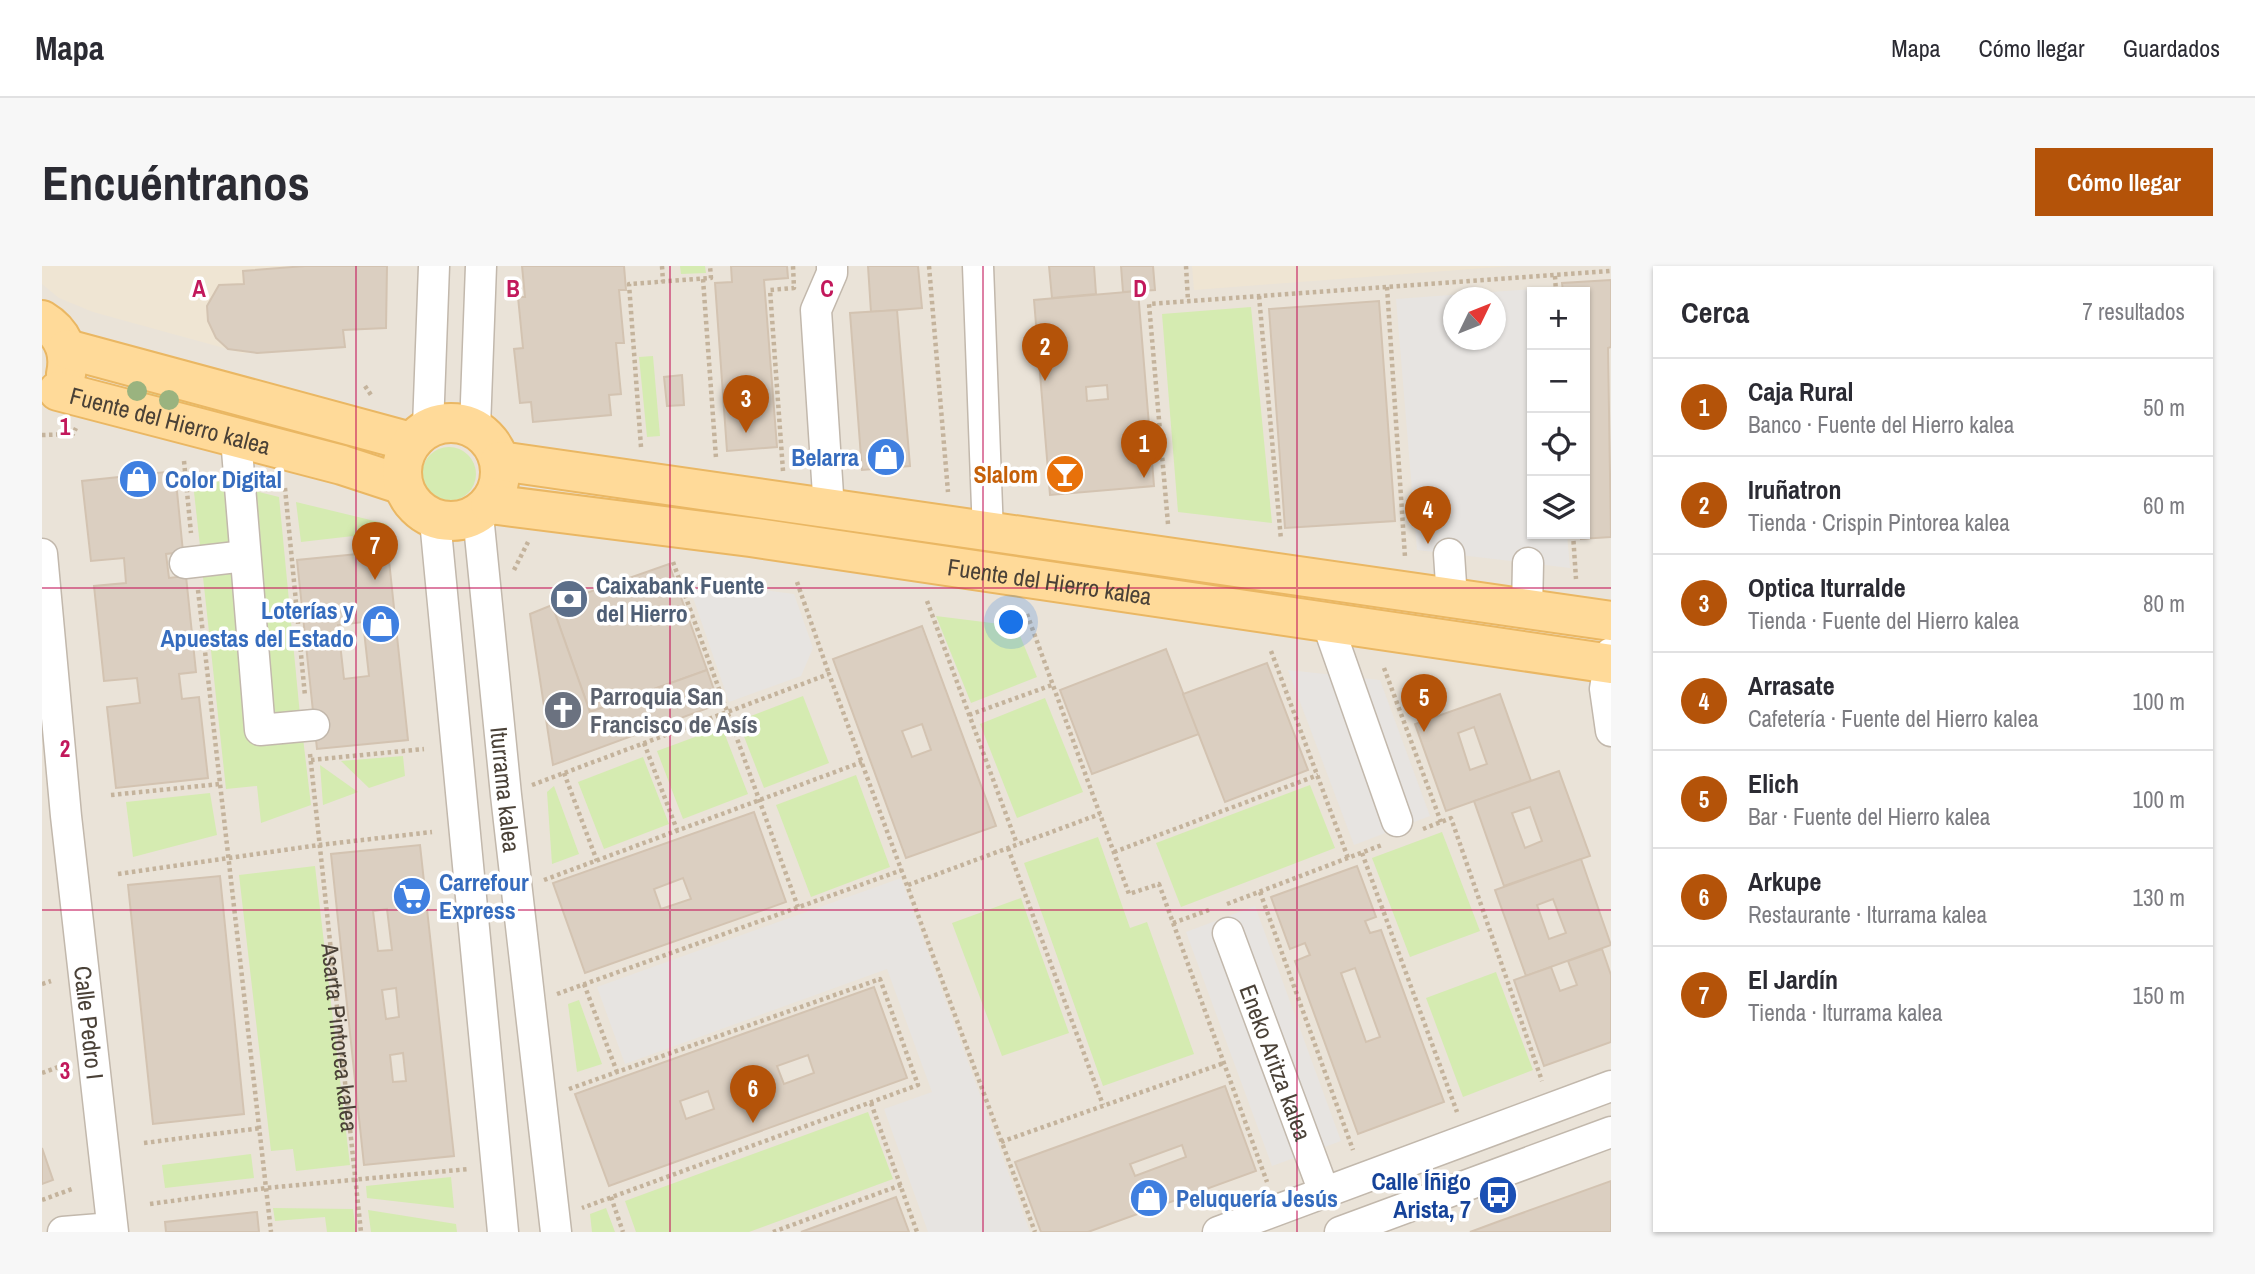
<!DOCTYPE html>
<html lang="es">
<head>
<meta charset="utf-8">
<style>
  body { margin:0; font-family:"Archivo Narrow",sans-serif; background:#f7f7f7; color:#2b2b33 }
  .controls { position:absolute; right:21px; top:21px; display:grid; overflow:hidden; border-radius:0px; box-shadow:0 2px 5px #0004 }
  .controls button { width:63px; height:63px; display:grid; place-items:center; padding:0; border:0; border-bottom:2px solid #e1e1e2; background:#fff; color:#2b2b33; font:35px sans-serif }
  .compass { position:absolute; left:1401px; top:21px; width:63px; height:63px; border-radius:50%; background:#fff; box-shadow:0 2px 5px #0004; rotate:47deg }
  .you { position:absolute; left:970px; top:357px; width:24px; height:24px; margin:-18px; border:5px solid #fff; border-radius:50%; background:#1a73e8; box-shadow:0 0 0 10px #1a73e833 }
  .badge { display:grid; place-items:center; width:46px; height:46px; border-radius:50%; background:#b45309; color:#fff; font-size:23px; font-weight:700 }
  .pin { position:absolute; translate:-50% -58px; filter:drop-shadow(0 2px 4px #0008) }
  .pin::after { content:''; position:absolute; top:37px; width:24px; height:21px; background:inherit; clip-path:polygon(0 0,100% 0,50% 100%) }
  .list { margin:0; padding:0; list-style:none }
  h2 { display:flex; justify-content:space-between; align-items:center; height:91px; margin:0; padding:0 28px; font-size:30px }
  h2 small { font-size:23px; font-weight:400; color:#7c7c81 }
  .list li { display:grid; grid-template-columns:46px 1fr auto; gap:21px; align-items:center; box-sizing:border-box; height:98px; padding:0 28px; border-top:2px solid #e1e1e2 }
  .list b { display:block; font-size:26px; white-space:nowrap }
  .list p { margin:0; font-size:23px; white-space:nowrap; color:#7c7c81 }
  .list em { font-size:23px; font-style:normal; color:#7c7c81 }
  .icon { flex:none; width:38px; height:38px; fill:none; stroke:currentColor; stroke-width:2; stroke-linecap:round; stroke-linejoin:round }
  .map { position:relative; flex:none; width:1569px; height:966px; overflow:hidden; border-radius:0px }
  header { display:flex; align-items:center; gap:42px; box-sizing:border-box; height:98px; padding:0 35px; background:#fff; border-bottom:2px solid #e1e1e2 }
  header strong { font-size:33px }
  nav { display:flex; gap:38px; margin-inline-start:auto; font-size:24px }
  .intro { display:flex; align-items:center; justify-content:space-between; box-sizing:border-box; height:168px; padding:0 42px }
  h1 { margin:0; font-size:49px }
  .button { padding:18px 32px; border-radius:0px; background:#b45309; color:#fff; font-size:24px; font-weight:700 }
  main { display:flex; gap:42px; padding:0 42px }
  aside { flex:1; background:#fff; border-radius:0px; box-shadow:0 2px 5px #0004 }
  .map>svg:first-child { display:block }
  .residential { fill:#eae3d8; fill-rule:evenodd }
  .education { fill:#efe5d3 }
  .green { fill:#d5ebb1 }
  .parking { fill:#e7e4e1; fill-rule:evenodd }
  .building { fill:#dbcfc1; stroke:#d3c3b1; stroke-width:2; fill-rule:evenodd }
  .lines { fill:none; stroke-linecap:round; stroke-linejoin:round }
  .minor-casing { stroke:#c2b8ac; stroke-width:33 }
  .major-casing { stroke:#eab763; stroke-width:42 }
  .path { stroke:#c4b39c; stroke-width:4.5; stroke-dasharray:3.5 3.5; stroke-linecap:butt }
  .minor { stroke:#fff; stroke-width:30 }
  .major { stroke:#ffda99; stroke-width:38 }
  .tree { fill:#9ab37f }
  .grid { fill:none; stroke:#c2185b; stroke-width:2; stroke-opacity:0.55 }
  .labels { text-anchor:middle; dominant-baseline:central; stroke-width:7; stroke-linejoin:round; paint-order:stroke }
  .street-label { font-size:24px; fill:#4a4137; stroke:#fff }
  .shop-label { font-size:24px; font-weight:bold; fill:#366cbe; stroke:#fff; text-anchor:start }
  .food-label { font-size:24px; font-weight:bold; fill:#c56008; stroke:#fff; text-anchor:end }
  .service-label { font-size:24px; font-weight:bold; fill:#4e5e75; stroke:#fff; text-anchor:start }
  .worship-label { font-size:24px; font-weight:bold; fill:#5b616d; stroke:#fff; text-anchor:start }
  .transit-label { font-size:24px; font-weight:bold; fill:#164399; stroke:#fff; text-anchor:end }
  .grid-label { font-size:23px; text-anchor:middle; font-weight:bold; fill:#c2185b; stroke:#fff; stroke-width:7; stroke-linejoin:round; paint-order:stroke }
</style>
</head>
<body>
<header>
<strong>Mapa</strong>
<nav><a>Mapa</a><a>Cómo llegar</a><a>Guardados</a></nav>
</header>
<div class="intro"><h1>Encuéntranos</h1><a class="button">Cómo llegar</a></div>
<main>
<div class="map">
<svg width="1569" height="966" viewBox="0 0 1569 966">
  <rect width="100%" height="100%" fill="#f6f1ea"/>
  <path class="residential" d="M0,0H1569V966H0ZM1490,26H1543V268H1490ZM1412,32H1454V74H1412Z"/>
  <g class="education">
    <polygon points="0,0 345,0 344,62 301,64 303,81 200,87 51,46 17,32 0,18"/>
    <polygon points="1150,0 1469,0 1152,24"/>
  </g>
  <g class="green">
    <polygon points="638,0 663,0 664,7 639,8"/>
    <polygon points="1209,41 1230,257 1136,246 1120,48"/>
    <polygon points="611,90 618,170 605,171 597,91"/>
    <polygon points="87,117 313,178 309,191 84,130"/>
    <circle cx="407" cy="208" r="27"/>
    <polygon points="150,208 182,217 188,278 158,280"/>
    <polygon points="205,223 237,231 258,449 229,452"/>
    <polygon points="254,236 345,258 346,266 259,276"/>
    <polygon points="191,305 209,477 261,472 269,539 219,557 215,520 184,523 161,311"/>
    <polygon points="894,350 974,360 995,411 929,437"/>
    <polygon points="761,430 787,497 722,522 696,455"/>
    <polygon points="1003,432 1041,526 975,552 938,458"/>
    <polygon points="680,461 706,528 641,553 615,485"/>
    <polygon points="361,490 363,510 327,522 299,495"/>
    <polygon points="601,491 627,558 562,583 536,516"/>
    <polygon points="278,499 316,526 281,539"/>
    <polygon points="814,509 848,601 769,631 734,539"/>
    <polygon points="1268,519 1293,582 1139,641 1114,577"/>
    <polygon points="512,520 537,588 510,598 505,526"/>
    <polygon points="168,527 175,569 91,591 84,536"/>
    <polygon points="1400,566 1438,665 1368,691 1330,592"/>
    <polygon points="1056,571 1088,662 1105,656 1152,788 1061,820 982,597"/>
    <polygon points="273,600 308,899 254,905 251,883 229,885 197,609"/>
    <polygon points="979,632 1027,767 960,790 910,657"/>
    <polygon points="1454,706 1491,804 1421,831 1384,732"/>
    <polygon points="537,734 560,798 535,806 526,738"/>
    <polygon points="826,846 851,913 707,966 594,966 583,935"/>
    <polygon points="209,888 212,912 123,922 120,899"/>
    <polygon points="409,911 412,942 325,932 324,920"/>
    <polygon points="231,942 311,943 314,966 285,966 283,951 233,955"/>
    <polygon points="564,942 573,966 550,966 548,948"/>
    <polygon points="326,944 414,958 415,966 329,966"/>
  </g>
  <g class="parking">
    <path d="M1505,22V26H1490V268H1525L1528,302L1375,284L1354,33ZM1412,32H1454V74H1412Z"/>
    <polygon points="645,314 752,328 771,382 759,410 687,436"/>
    <polygon points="1246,404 1338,414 1388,550 1312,579"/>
    <polygon points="859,612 988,966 886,966 842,843 890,826 845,703 583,798 555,721"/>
    <polygon points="1213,640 1299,875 1230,900 1144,666"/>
  </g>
  <g class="building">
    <polygon points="263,0 345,0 344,62 301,64 303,81 215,87 186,83 174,72 166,55 165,40 177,19 202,18 201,5"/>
    <polygon points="480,0 582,0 584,24 577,24 582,77 574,77 579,128 567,129 569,149 491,156 489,136 478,137 472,83 481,82 476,31 483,31"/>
    <polygon points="689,0 745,0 746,12 722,14 735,181 685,185 673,17 690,16"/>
    <polygon points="826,0 876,0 880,42 829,46"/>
    <polygon points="1007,0 1052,0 1054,28 1010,32"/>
    <polygon points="1079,0 1111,0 1113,24 1081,26"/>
    <polygon points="1569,14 1569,81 1566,82 1569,271 1539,273 1539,268 1543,268 1543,26 1521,26 1520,17"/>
    <path d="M1096,25L1112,220L1008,229L992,34ZM1065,119L1066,133L1045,135L1044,121Z"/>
    <polygon points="1337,35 1353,255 1243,262 1227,43"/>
    <polygon points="855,44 868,200 820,204 808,47"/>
    <polygon points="640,109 642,139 625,140 622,111"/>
    <polygon points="133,205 141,286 124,288 127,312 144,310 154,406 137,408 140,433 157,431 166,512 74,522 65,441 98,437 95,412 62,415 52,320 84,317 82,292 49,295 40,215"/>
    <path d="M346,285L366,474L275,483L255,294ZM321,356L327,410L302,413L296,359Z"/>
    <polygon points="627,298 665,404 548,446 510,339"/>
    <polygon points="510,339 548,446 665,404 677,438 511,499 488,348"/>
    <path d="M880,360L954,560L864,592L791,393ZM880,458L889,484L870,491L860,465Z"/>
    <polygon points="1124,383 1157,468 1050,508 1018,424"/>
    <polygon points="1225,397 1266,504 1183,536 1141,428"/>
    <path d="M1458,428L1489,515L1404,545L1373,458ZM1432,461L1445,498L1428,504L1416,467Z"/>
    <path d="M1517,505L1548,590L1462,620L1432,535ZM1488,541L1500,575L1483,582L1470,547Z"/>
    <path d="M712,546L744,636L543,707L511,617ZM641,612L649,633L619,643L612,623Z"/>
    <path d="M378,579L412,890L322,899L289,588ZM345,643L350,684L336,685L331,645ZM354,722L357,751L344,753L340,724ZM361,787L364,815L351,816L348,789Z"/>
    <path d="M1539,593L1569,679L1484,710L1453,624ZM1511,633L1524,667L1507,673L1495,639Z"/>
    <path d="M1315,600L1334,651L1323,655L1328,667L1339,664L1402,836L1316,868L1253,695L1268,689L1263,677L1248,683L1229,631ZM1313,702L1338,771L1324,776L1299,707Z"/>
    <polygon points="178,610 202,848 111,858 86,619"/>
    <polygon points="1560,683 1569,709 1569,776 1502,800 1472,714 1509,701 1518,725 1535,719 1526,695"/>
    <path d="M832,721L865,812L567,920L533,828ZM766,789L772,807L742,818L735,800ZM666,825L672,843L644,853L638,835Z"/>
    <path d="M1183,820L1214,905L1046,966H999L973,896ZM1140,879L1144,891L1093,910L1088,898Z"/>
    <polygon points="0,882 11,914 0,918"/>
    <polygon points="1569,915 1569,966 1428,966 1455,956"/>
    <polygon points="854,931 867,966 759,966"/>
    <polygon points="215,946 217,966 124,966 123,956"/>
  </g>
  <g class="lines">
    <g class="minor-casing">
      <g id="minor">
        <polyline points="936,0 946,268"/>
        <polyline points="386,161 392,0"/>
        <polyline points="433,162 439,0"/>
        <polyline points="194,172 218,464 272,459"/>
        <polyline points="787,244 774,44 790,7 790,0"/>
        <path id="s2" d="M436,249L464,529L514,966"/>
        <polyline points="393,254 461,966"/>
        <path id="s3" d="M0,288L24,550L71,966"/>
        <polyline points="1407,288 1410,333"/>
        <polyline points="143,297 203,290"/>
        <polyline points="1485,344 1486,297"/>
        <polyline points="1285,356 1355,555"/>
        <polyline points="1569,387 1563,423 1569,465"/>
        <path id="s4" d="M1186,667L1282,926"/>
        <polyline points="21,966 70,962"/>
        <polyline points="1176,966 1569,820"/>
        <polyline points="1298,966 1569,866"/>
      </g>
    </g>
    <g class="major-casing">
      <g id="major">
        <path d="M0,54C20,66 29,85 24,108"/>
        <polyline points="25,83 369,176"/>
        <path id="s5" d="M16,125L300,199L361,219"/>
        <circle cx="409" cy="206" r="49"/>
        <polyline points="458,195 1569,355"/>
        <path id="s6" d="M448,238L708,271L1569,398"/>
      </g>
    </g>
    <g class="path">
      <polyline points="620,0 621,16"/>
      <polyline points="887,0 906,226"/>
      <polyline points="1144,0 1146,35"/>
      <polyline points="1513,10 1514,26"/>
      <polyline points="661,13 674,192"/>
      <polyline points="1345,21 1363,291"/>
      <polyline points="1217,30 1239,274"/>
      <polyline points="323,120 329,129"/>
      <polyline points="0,169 31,168 34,162"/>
      <polyline points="599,181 587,18 669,12 668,0"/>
      <polyline points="142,195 149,267"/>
      <polyline points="741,205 728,24 752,22 751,0"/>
      <polyline points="243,222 263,430"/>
      <polyline points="1126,258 1107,38 1569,5"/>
      <polyline points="1531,268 1534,313"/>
      <polyline points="631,296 756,641"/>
      <polyline points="472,304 486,276"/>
      <polyline points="755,316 787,408"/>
      <polyline points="156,324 229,966"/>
      <polyline points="885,335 975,578"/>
      <polyline points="985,348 1087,628 1117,618 1225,916"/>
      <polyline points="1229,385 1306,592"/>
      <polyline points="1342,402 1399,556"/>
      <polyline points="927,449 1010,419"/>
      <polyline points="602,477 635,564"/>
      <path id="s1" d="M268,488L319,966"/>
      <polyline points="269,494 382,483"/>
      <polyline points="522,507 555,595"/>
      <polyline points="490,519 787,408 993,966"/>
      <polyline points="69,529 178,518"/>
      <polyline points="1381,563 1409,552 1500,815"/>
      <polyline points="966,582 1061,839"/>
      <polyline points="1072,586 1276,509"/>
      <polyline points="1320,587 1415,846"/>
      <polyline points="76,608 277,579 390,566"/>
      <polyline points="502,614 820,496"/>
      <polyline points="866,619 1058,548"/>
      <polyline points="1218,626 1311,884"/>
      <polyline points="1185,638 1340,579"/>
      <polyline points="1131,657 1167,644"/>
      <polyline points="0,718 9,715"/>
      <polyline points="542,718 575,806"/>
      <polyline points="515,728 860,604"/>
      <polyline points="0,807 16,801"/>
      <polyline points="527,823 838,713 876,819 540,942"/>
      <polyline points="829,837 875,966"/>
      <polyline points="959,876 1182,797"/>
      <polyline points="102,877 219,862"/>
      <polyline points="569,931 581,966"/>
      <polyline points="0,934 30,923"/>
      <polyline points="108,938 224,922 427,903"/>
      <polyline points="731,966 859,919"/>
    </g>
    <use href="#minor" class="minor"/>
    <use href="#major" class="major"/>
  </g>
  <g class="tree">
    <circle cx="95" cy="125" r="10"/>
    <circle cx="127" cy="134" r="10"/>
  </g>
  <path class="grid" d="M314,0V966M628,0V966M941,0V966M1255,0V966M0,322H1569M0,644H1569"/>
  <defs>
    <g id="shop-disc" transform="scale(2.0125)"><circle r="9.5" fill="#3f7fe0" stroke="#fff"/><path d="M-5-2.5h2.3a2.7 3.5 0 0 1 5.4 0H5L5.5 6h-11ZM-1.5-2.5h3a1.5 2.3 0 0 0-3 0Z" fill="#fff"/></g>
    <g id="bar-disc" transform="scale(2.0125)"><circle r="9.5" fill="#e8710a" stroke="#fff"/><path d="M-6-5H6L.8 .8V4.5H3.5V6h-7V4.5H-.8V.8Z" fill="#fff"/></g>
    <g id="bank-disc" transform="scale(2.0125)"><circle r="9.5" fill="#5c6f8a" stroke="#fff"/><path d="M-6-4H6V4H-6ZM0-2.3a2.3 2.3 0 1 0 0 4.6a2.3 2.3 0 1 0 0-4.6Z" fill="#fff"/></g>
    <g id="church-disc" transform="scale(2.0125)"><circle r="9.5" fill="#6b7280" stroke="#fff"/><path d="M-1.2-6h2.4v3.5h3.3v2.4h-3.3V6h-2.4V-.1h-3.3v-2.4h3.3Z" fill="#fff"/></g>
    <g id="supermarket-disc" transform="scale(2.0125)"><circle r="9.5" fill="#3f7fe0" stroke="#fff"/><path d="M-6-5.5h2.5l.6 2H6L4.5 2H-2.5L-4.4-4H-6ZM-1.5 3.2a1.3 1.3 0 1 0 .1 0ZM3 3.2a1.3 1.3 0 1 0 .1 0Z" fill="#fff"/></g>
    <g id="bus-disc" transform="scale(2.0125)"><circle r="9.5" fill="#1a4fb4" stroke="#fff"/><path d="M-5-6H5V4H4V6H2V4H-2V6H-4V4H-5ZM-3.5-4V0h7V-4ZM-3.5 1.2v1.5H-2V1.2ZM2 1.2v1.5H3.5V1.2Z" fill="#fff"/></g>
  </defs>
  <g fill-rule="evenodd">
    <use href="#shop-disc" x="844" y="191"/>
    <use href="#bar-disc" x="1023" y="208"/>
    <use href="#shop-disc" x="96" y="213"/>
    <use href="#bank-disc" x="527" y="333"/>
    <use href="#shop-disc" x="339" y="358"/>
    <use href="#church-disc" x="521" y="444"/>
    <use href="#supermarket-disc" x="370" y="630"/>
    <use href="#bus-disc" x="1456" y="929"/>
    <use href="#shop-disc" x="1107" y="932"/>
  </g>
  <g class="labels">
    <g class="street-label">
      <text stroke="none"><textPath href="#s5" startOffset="116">Fuente del Hierro kalea</textPath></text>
      <text stroke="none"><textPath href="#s6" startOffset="565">Fuente del Hierro kalea</textPath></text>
      <text stroke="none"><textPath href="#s2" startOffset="276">Iturrama kalea</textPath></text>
      <text stroke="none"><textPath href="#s3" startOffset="471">Calle Pedro I</textPath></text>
      <text stroke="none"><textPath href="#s1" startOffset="285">Asarta Pintorea kalea</textPath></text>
      <text stroke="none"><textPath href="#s4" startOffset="138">Eneko Aritza kalea</textPath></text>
    </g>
    <g class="shop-label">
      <text x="817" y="191" text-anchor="end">Belarra</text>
      <text x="123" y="213">Color Digital</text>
      <text x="312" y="344" text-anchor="end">Loterías y<tspan x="312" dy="28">Apuestas del Estado</tspan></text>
      <text x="397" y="616">Carrefour<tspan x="397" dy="28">Express</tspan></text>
      <text x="1134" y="932">Peluquería Jesús</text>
    </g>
    <g class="food-label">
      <text x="996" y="208">Slalom</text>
    </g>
    <g class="service-label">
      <text x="554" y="319">Caixabank Fuente<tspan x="554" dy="28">del Hierro</tspan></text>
    </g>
    <g class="worship-label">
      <text x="548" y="430">Parroquia San<tspan x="548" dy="28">Francisco de Asís</tspan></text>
    </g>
    <g class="transit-label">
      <text x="1429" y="915">Calle Íñigo<tspan x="1429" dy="28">Arista, 7</tspan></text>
    </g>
  </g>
  <g class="grid-label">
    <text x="157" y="31">A</text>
    <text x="471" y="31">B</text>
    <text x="785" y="31">C</text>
    <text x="1098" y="31">D</text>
    <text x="23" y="169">1</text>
    <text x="23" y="491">2</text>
    <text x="23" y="813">3</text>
  </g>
</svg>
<div class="controls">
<button>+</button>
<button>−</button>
<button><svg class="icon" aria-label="locate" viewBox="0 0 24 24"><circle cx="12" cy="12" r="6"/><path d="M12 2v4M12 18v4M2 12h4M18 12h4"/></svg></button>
<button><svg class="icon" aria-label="layers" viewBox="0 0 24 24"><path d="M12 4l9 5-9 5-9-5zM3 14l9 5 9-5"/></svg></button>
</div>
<svg class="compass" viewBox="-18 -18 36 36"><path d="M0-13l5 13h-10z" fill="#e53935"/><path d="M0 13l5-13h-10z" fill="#7c7c81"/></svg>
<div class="you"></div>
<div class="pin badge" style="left:1102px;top:212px">1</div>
<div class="pin badge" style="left:1003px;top:115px">2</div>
<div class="pin badge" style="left:704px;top:167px">3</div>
<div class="pin badge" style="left:1386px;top:278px">4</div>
<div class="pin badge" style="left:1382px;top:466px">5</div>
<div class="pin badge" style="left:711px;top:857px">6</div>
<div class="pin badge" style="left:333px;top:314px">7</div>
</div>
<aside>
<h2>Cerca<small>7 resultados</small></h2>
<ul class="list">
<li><span class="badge">1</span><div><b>Caja Rural</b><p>Banco · Fuente del Hierro kalea</p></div><em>50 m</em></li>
<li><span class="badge">2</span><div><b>Iruñatron</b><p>Tienda · Crispin Pintorea kalea</p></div><em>60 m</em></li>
<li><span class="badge">3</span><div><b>Optica Iturralde</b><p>Tienda · Fuente del Hierro kalea</p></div><em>80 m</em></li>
<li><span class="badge">4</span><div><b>Arrasate</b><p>Cafetería · Fuente del Hierro kalea</p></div><em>100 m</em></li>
<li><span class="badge">5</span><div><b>Elich</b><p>Bar · Fuente del Hierro kalea</p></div><em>100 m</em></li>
<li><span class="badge">6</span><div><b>Arkupe</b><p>Restaurante · Iturrama kalea</p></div><em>130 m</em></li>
<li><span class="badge">7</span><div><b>El Jardín</b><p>Tienda · Iturrama kalea</p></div><em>150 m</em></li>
</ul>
</aside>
</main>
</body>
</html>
